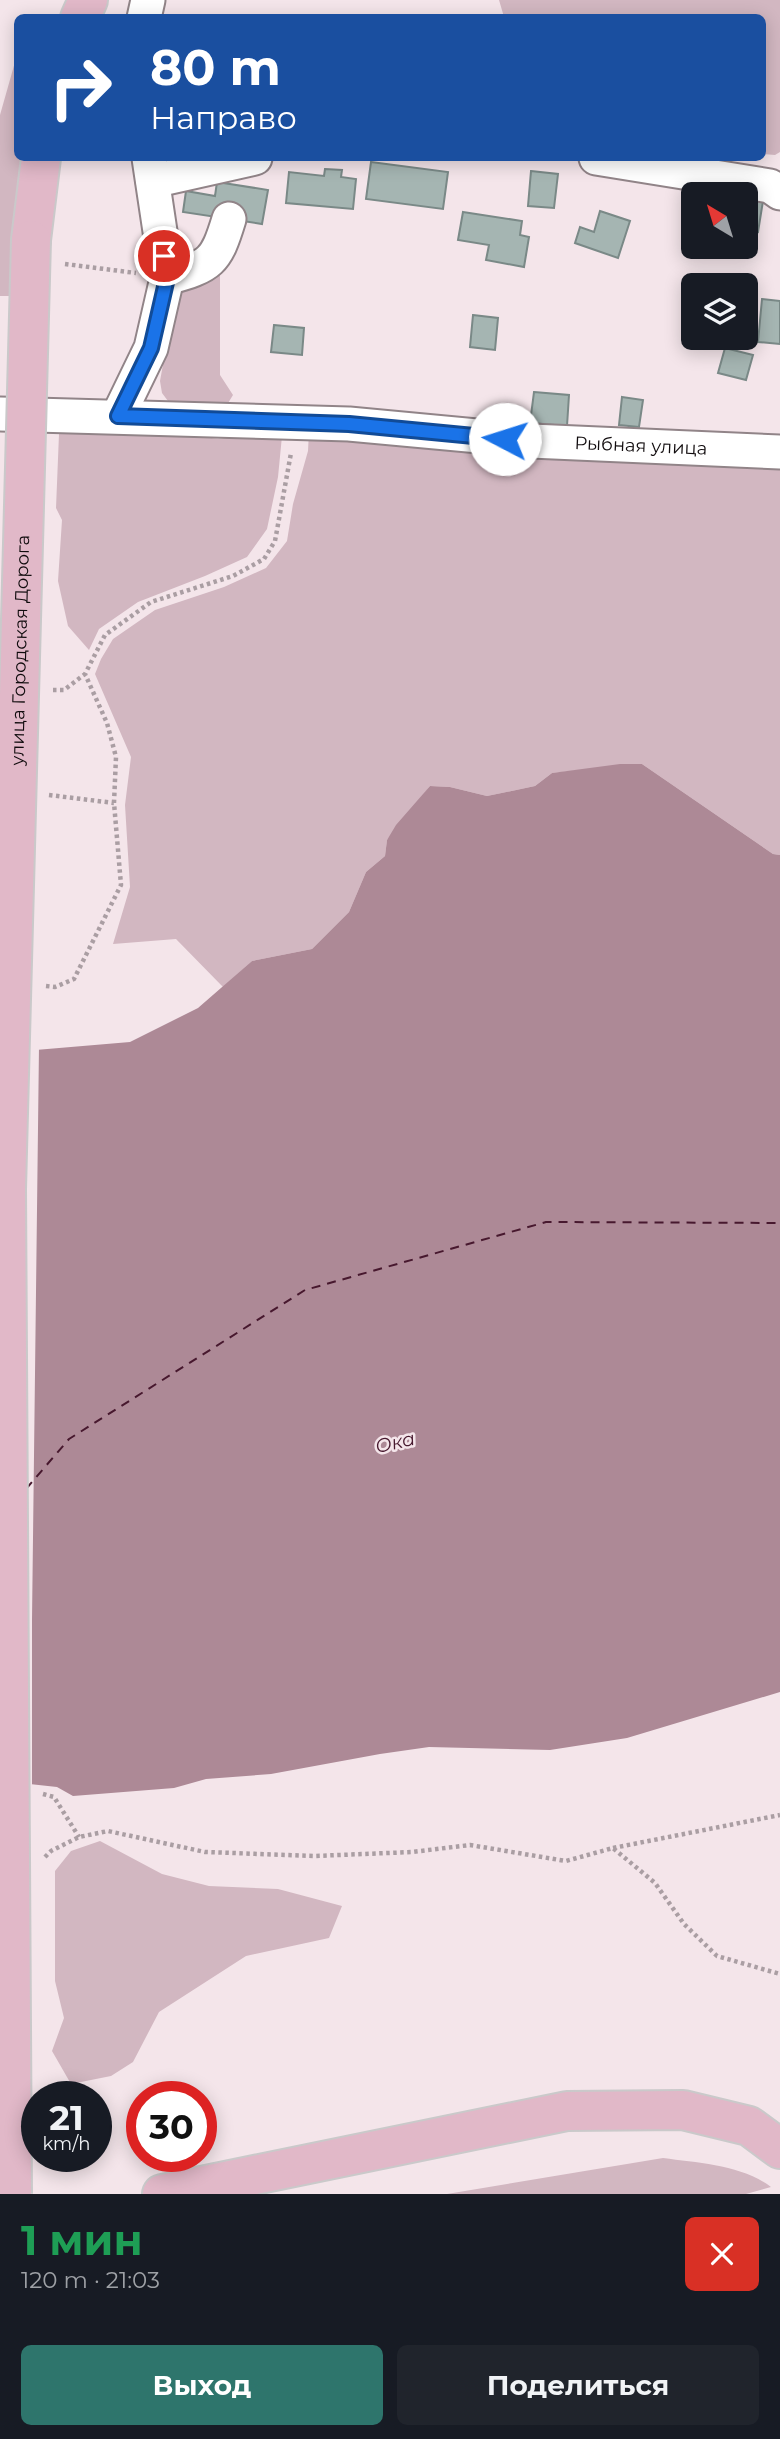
<!DOCTYPE html>
<html lang="ru">
<head>
<meta charset="utf-8">
<style>
	:root { --surface:#171b24; --page:#20242c; --text:#f1f3f6; --muted:#9ea1a6; --accent:#2e756c }
	body { margin:0; font-family:Montserrat,sans-serif; background:var(--page); color:var(--text); height:100vh; display:flex; flex-direction:column; font-size:26px; white-space:nowrap }
	* { box-sizing:border-box; margin:0 }
	p { font-size:23px; color:var(--muted) }
	.icon { flex:none; width:38px; height:38px; fill:none; stroke:currentColor; stroke-width:2; stroke-linecap:round; stroke-linejoin:round }
	.map { position:relative; height:2194px; overflow:hidden }
	.sheet { display:flex; flex-direction:column; background:var(--surface); flex:1 }
	.sheet>* { flex:none }
	.banner { position:absolute; left:14px; top:14px; width:752px; height:147px; border-radius:10px; box-shadow:0 4px 18px #0003; background:#1a4fa0; color:#fff; overflow:hidden }
	.needle { width:46px; rotate:322deg }
	.tools { position:absolute; left:681px; top:182px; display:grid; gap:14px }
	.tools a { display:grid; place-items:center; width:77px; height:77px; border-radius:10px; background:var(--surface); box-shadow:0 4px 18px #0003; font-size:35px }
	.speed { position:absolute; left:21px; top:2081px; display:flex; gap:14px; font-size:35px; font-weight:700; text-align:center }
	.speed>* { display:grid; place-content:center; width:91px; height:91px; border-radius:50%; background:var(--surface); box-shadow:0 4px 18px #0003; line-height:1 }
	.speed small { font-size:18px; font-weight:400 }
	.speed .limit { border:10px solid #d22; background:#fff; color:#111 }
	.pin { position:absolute; display:grid; place-items:center; width:60px; height:60px; color:#fff; margin:-30px; border:4px solid #fff; border-radius:50%; box-shadow:0 2px 7px #0007 }
	.me { position:absolute; width:77px; margin:-38px; rotate:275deg; stroke-linejoin:round; filter:drop-shadow(0 0 5px #0008) }
	.turn { display:flex; align-items:center; gap:24px; height:147px; padding:0 21px; font-size:32px }
	.turn .icon { width:91px; height:91px; stroke-width:2.5 }
	.turn b { display:block; font-size:49px; line-height:60px }
	.round { display:grid; place-items:center; flex:none; width:74px; height:74px; border-radius:10px; background:var(--page) }
	.overview { display:flex; align-items:center; justify-content:space-between; height:119px; padding:0 21px }
	h1 { font-size:42px; font-weight:700; line-height:52px; color:#1e9e55 }
	.action { display:flex; gap:14px; margin-top:auto; padding:14px 21px }
	.action a { flex:1; height:80px; border-radius:10px; background:var(--accent); color:#fff; font-size:28px; font-weight:700; line-height:80px; text-align:center }
	.action a+a { background:var(--page); color:var(--text) }
	.map>svg:first-child { display:block }
	.green { fill:#d2b7c1 }
	.water { fill:#ad8996 }
	.pier { fill:#f4e5ea }
	.lines { fill:none; stroke-linecap:round; stroke-linejoin:round }
	.ferry { stroke:#47182e; stroke-width:2; stroke-dasharray:9 7; stroke-linecap:butt }
	.building { fill:#a5b5b2; stroke:#7a8987; stroke-width:2 }
	.minor-casing { stroke:#918488; stroke-width:37 }
	.major-casing { stroke:#cac9ca; stroke-width:42 }
	.path { stroke:#aa9ea3; stroke-width:4.5; stroke-dasharray:3.5 3.5; stroke-linecap:butt }
	.minor { stroke:#fff; stroke-width:33 }
	.major { stroke:#e1b8c8; stroke-width:38 }
	.major-bridge-casing { stroke:#cac9ca; stroke-width:42; stroke-linecap:butt }
	.major-bridge { stroke:#e1b8c8; stroke-width:38 }
	.route-casing { stroke:#114b97; stroke-width:18 }
	.route { stroke:#1a73e8; stroke-width:12 }
	.labels { text-anchor:middle; stroke-width:5; stroke-linejoin:round; paint-order:stroke }
	.street-label { font-size:18px; fill:#100b0d; stroke:#f4e5ea }
	.water-label { font-size:19px; font-style:italic; fill:#47182e; stroke:#f4e5ea }
</style>
</head>
<body>
<div class="map">
<svg width="780" height="2194" viewBox="0 0 780 2194">
	<rect width="100%" height="100%" fill="#f4e5ea"/>
	<!-- green -->
	<path class="green" d="M 499,0 L 780,0 L 780,152 L 775,155 L 763,154 L 763,18 L 504,17 Z
		M 17,55 L 18,158 L 25,158 L 12,296 L 0,296 L 0,115 Z
		M 220,274 L 220,375 L 233,395 L 222,413 L 171,405 L 162,393 L 160,381 L 178,282 Z
		M 310,412 L 532,434 L 780,442 L 780,855 L 773,854 L 642,764 L 552,773 L 535,786 L 487,796 L 450,787 L 430,786 L 387,840 L 385,856 L 366,872 L 349,912 L 312,949 L 252,961 L 223,987 L 176,939 L 113,944 L 130,887 L 125,805 L 131,757 L 95,674 L 101,659 L 113,639 L 155,610 L 224,587 L 266,568 L 287,541 L 293,504 L 308,451 Z
		M 147,428 L 218,439 L 262,434 L 282,436 L 278,477 L 267,529 L 247,557 L 205,576 L 138,602 L 99,629 L 89,650 L 68,626 L 58,581 L 62,520 L 56,508 L 59,434 L 81,429 Z
		M 100,1841 L 162,1874 L 209,1886 L 278,1889 L 342,1906 L 329,1938 L 246,1956 L 159,2012 L 133,2062 L 111,2076 L 71,2084 L 52,2051 L 64,2018 L 55,1981 L 55,1871 L 71,1851 Z
		M 663,2158 C 699,2163 742,2165 771,2187 L 746,2194 L 447,2194 Z"/>
	<!-- water -->
	<path class="water" d="M 620,764 L 642,764 L 773,854 L 780,855 L 780,1692 L 627,1738 L 550,1750 L 429,1747 L 380,1754 L 271,1774 L 206,1779 L 174,1788 L 73,1796 L 57,1787 L 2,1781 L 0,1053 L 130,1042 L 198,1008 L 252,961 L 312,949 L 349,912 L 366,872 L 385,856 L 387,840 L 396,825 L 430,786 L 450,787 L 487,796 L 535,786 L 552,773 Z"/>
	<!-- pier -->
	<path class="pier" d="M 39,1046 L 32,1620 L 32,1788 L 3,1784 L 0,1049 Z"/>
	<g class="lines">
		<!-- ferry -->
		<path class="ferry" d="M 26,1489 L 69,1439 L 305,1290 L 546,1222 L 780,1223"/>
	</g>
	<!-- building -->
	<path class="building" d="M 371,162 L 448,172 L 443,209 L 366,199 Z
		M 325,169 L 342,170 L 341,177 L 356,179 L 353,209 L 286,203 L 289,172 L 324,176 Z
		M 531,171 L 558,174 L 554,208 L 528,206 Z
		M 217,182 L 268,190 L 262,224 L 183,212 L 186,191 L 215,196 Z
		M 693,189 L 724,194 L 693,194 L 693,222 L 688,221 Z
		M 746,198 L 763,201 L 758,232 L 746,230 Z
		M 600,211 L 630,221 L 618,258 L 575,243 L 580,227 L 594,232 Z
		M 463,212 L 522,221 L 520,235 L 529,237 L 524,267 L 486,260 L 489,245 L 458,240 Z
		M 762,299 L 780,301 L 780,344 L 758,342 Z
		M 473,315 L 498,318 L 495,350 L 470,347 Z
		M 274,325 L 304,328 L 302,355 L 271,352 Z
		M 725,348 L 753,355 L 746,380 L 718,373 Z
		M 534,392 L 569,395 L 567,426 L 530,423 Z
		M 622,397 L 643,400 L 639,427 L 619,425 Z"/>
	<g class="lines">
		<!-- minor casing -->
		<g class="minor-casing">
			<g id="minor">
				<path d="M 144,18 L 148,0"/>
				<path d="M 596,158 L 770,186 L 780,193"/>
				<path d="M 153,181 L 255,158"/>
				<path d="M 167,278 C 211,266 216,262 229,219"/>
				<path id="s1" d="M 0,414 L 349,424 L 531,441 L 780,452"/>
				<path d="M 118,416 L 151,348 L 167,278 L 149,158"/>
			</g>
		</g>
		<!-- major casing -->
		<g class="major-casing">
			<path id="major" d="M 80,18 L 88,0
				M 31,240 L 41,158
				M 162,2194 L 567,2111 L 683,2110 L 749,2126 L 780,2149"/>
		</g>
		<!-- path -->
		<path class="path" d="M 65,264 L 136,273
			M 53,690 L 64,690 L 85,674
			M 49,795 L 114,803
			M 46,986 L 55,987 L 74,979 L 121,885 L 114,803 L 116,757 L 107,723 L 85,674 L 105,635 L 151,602 L 233,576 L 264,559 L 275,541 L 291,453
			M 43,1794 L 54,1797 L 79,1837
			M 613,1848 L 780,1815
			M 45,1857 L 51,1851 L 79,1837 L 108,1831 L 205,1852 L 315,1856 L 412,1852 L 470,1845 L 566,1861 L 613,1848 L 655,1883 L 684,1924 L 717,1956 L 780,1974"/>
		<!-- minor -->
		<use href="#minor" class="minor"/>
		<!-- major -->
		<use href="#major" class="major"/>
		<!-- major-bridge casing -->
		<g class="major-bridge-casing">
			<g id="major-bridge">
				<path id="s2" d="M 12,2194 L 6,1189 L 31,240"/>
			</g>
		</g>
		<!-- major-bridge -->
		<use href="#major-bridge" class="major-bridge"/>
	</g>
	<g class="lines">
		<!-- route casing -->
		<g class="route-casing">
			<path id="route" d="M 164,256 L 167,278 L 151,348 L 118,416 L 349,424 L 505,439"/>
		</g>
		<!-- route -->
		<use href="#route" class="route"/>
	</g>
	<g class="labels">
		<!-- street labels -->
		<g class="street-label">
			<text dy="6" stroke="none"><textPath href="#s1" startOffset="642">Рыбная улица</textPath></text>
			<text dy="6" stroke="none"><textPath href="#s2" startOffset="1544">улица Городская Дорога</textPath></text>
		</g>
		<!-- water labels -->
		<g class="water-label">
			<text transform="translate(395 1442) rotate(-13)" y="7">Ока</text>
		</g>
	</g>
</svg>
<div class="tools">
<a><svg class="needle" viewBox="-14 -14 28 28"><path d="M0-13l5 13h-10z" fill="#e53935"/><path d="M0 13l5-13h-10z" fill="#9ea1a6"/></svg></a>
<a><svg class="icon" aria-label="layers" viewBox="0 0 24 24"><path d="M12 4l9 5-9 5-9-5zM3 14l9 5 9-5"/></svg></a>
</div>
<div class="speed"><div>21<small>km/h</small></div><div class="limit">30</div></div>
<div class="pin" style="left:164px;top:256px;background:#d93025"><svg class="icon" aria-label="arrive" viewBox="0 0 24 24"><path d="M6 21V4h12l-3 4 3 4H6"/></svg></div>
<svg class="me" style="left:505px;top:439px" viewBox="-20 -20 40 40"><circle r="19" fill="#fff"/><path d="M0-13L10 11 0 6-10 11z" fill="#1a73e8"/></svg>
<div class="banner">
<div class="turn"><svg class="icon" aria-label="right" viewBox="0 0 24 24"><path d="M7 20v-9h11M14 6l5 5-5 5"/></svg><div><b>80 m</b>Направо</div></div>
</div>
</div>
<section class="sheet">
<div class="overview"><div><h1>1 мин</h1><p>120 m · 21:03</p></div><a class="round" style="background:#d93025;color:#fff"><svg class="icon" aria-label="close" viewBox="0 0 24 24"><path d="M6 6l12 12M18 6L6 18"/></svg></a></div>
<div class="action"><a>Выход</a><a>Поделиться</a></div>
</section>
</body>
</html>
